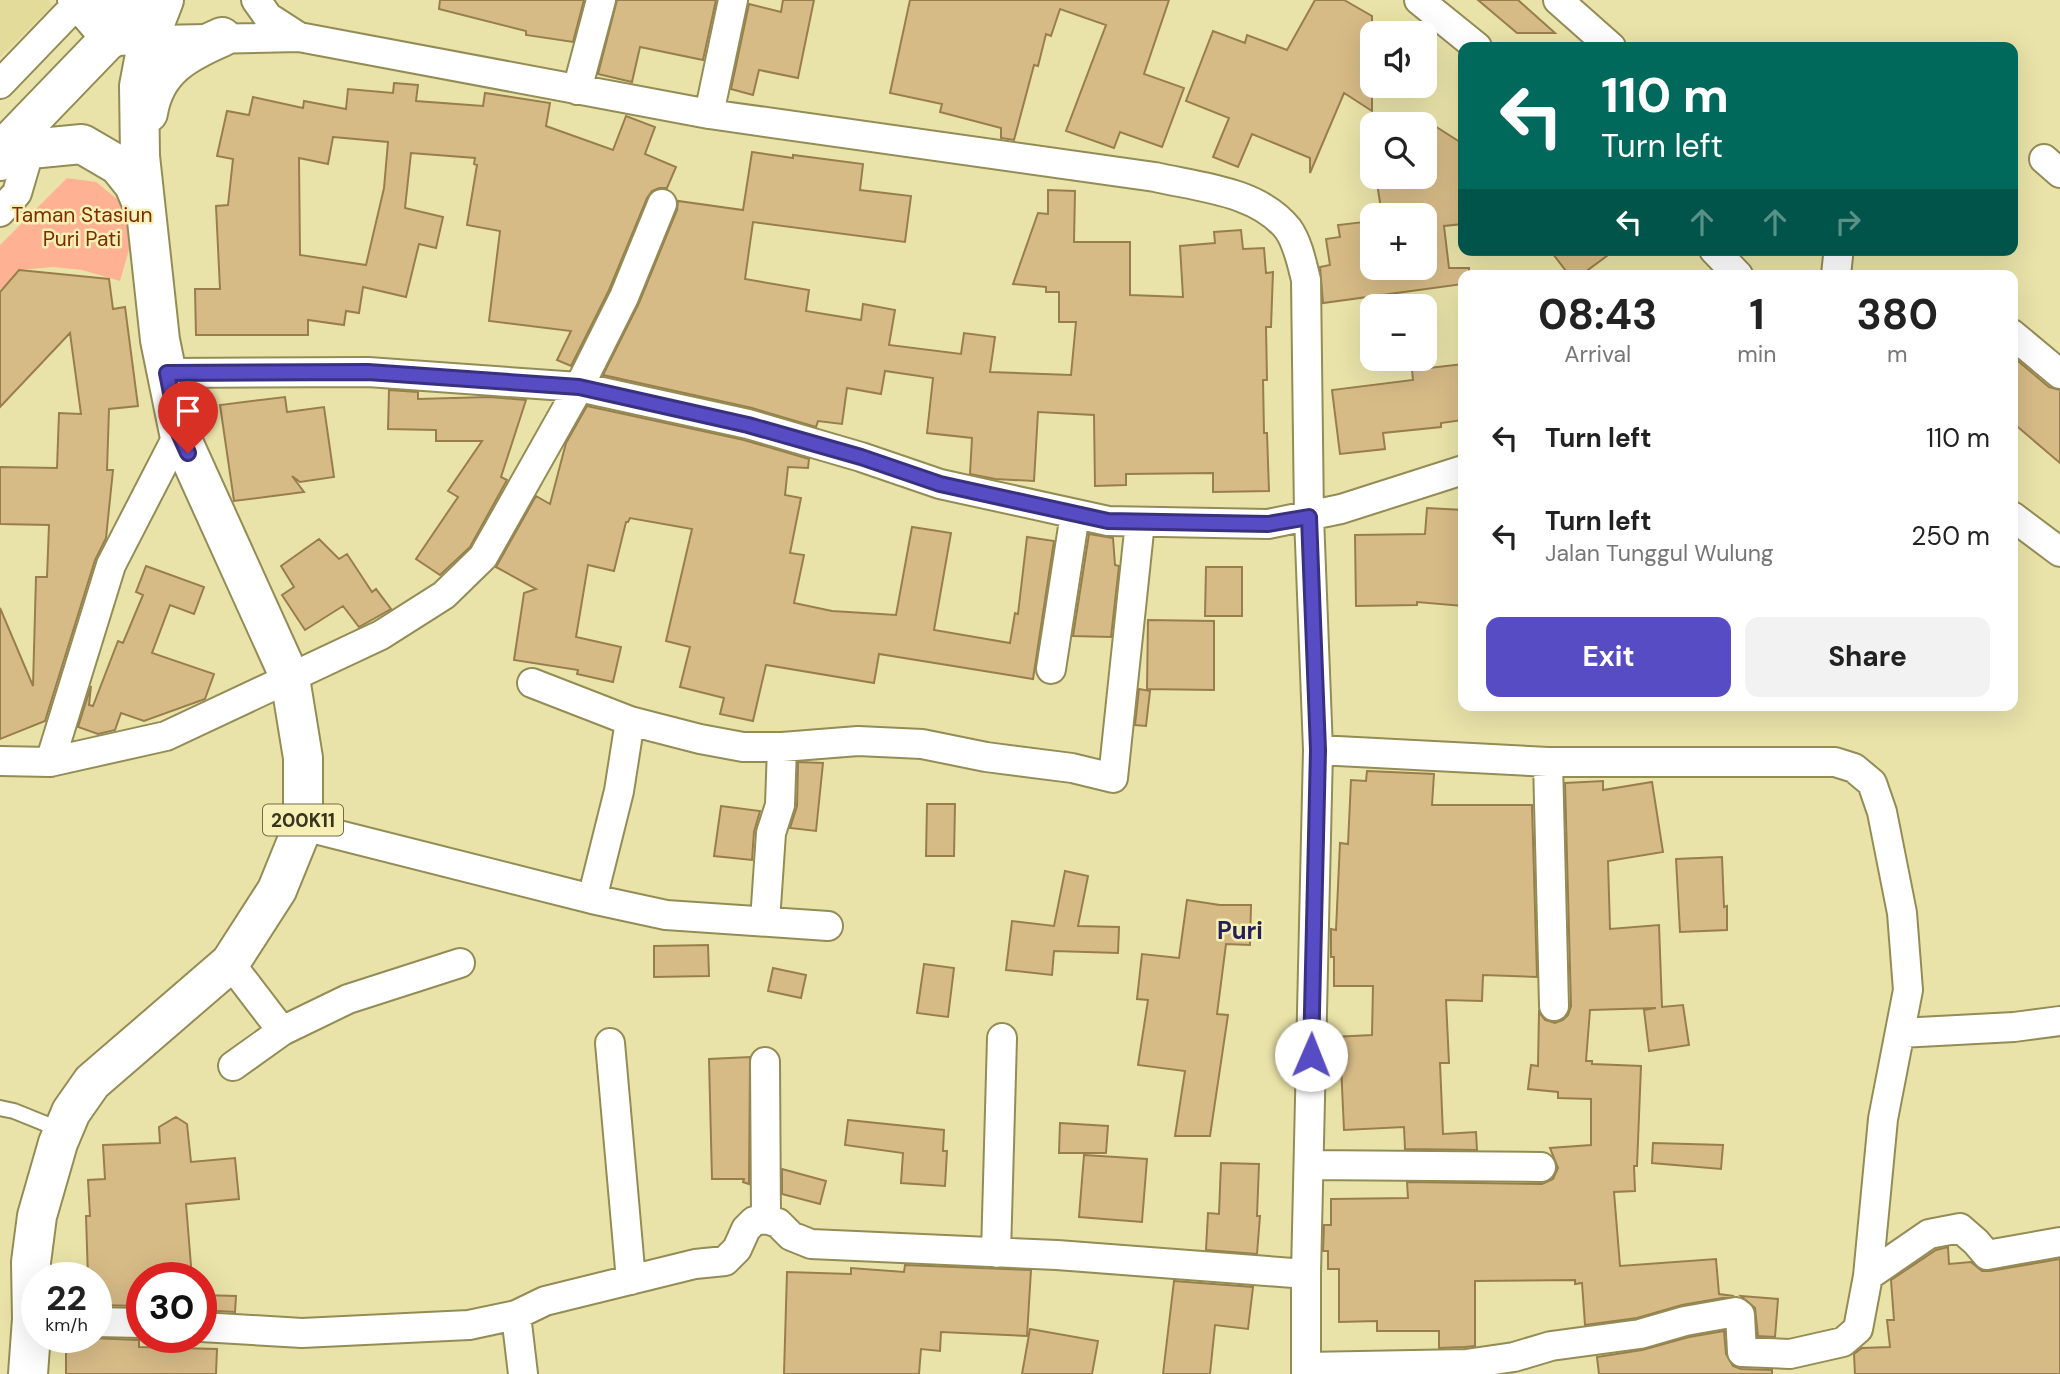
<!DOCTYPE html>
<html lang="en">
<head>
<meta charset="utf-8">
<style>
	:root { --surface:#fff; --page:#f2f2f2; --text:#222; --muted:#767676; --accent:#584cc4 }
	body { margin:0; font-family:"DM Sans",sans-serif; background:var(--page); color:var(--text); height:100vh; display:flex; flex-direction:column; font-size:26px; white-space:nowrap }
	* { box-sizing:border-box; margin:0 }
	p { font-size:23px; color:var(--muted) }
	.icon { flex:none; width:38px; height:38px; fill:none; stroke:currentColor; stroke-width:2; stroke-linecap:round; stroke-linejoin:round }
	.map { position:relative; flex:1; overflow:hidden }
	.panel { position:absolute; left:1458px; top:270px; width:560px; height:441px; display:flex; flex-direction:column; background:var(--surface); border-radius:14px; box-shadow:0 7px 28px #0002 }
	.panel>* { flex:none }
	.top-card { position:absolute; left:1458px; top:42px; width:560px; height:214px; border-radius:14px; box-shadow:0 7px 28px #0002; background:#00695c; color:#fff; overflow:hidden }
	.controls { position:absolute; left:1360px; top:21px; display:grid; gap:14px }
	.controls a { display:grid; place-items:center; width:77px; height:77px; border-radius:14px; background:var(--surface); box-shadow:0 7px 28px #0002; font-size:35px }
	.speed { position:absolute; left:21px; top:1262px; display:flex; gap:14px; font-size:35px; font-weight:700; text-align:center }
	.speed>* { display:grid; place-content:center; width:91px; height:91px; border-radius:50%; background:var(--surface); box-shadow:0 7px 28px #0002; line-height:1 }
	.speed small { font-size:18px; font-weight:400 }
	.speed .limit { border:10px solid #d22; background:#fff; color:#111 }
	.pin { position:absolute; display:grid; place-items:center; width:60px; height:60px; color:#fff; margin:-72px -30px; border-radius:50% 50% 50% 0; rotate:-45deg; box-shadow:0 0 7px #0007 }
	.pin .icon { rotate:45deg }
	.me { position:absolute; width:77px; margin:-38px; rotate:1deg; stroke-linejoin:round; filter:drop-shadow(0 0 5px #0008) }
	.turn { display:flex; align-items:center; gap:24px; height:147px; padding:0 28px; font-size:32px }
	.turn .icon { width:91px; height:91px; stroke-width:2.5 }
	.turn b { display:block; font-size:49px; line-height:60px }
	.lanes { display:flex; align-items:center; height:66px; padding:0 28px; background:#0003; justify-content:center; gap:35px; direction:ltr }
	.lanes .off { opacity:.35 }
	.eta { display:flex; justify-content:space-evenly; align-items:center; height:119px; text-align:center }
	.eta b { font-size:42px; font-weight:700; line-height:49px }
	.cta { display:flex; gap:14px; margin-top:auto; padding:14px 28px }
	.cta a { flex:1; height:80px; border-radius:14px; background:var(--accent); color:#fff; font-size:28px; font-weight:700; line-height:80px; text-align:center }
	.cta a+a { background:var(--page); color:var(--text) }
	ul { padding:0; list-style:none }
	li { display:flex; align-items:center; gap:21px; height:98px; padding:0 28px }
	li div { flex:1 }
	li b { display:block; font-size:26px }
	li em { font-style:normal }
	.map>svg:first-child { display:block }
	.built { fill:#e3db99 }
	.green { fill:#feb193 }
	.building { fill:#d7bb87; stroke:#997e4d; stroke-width:2; fill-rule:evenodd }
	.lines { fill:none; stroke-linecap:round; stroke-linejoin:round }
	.service-casing { stroke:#938c55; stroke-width:18 }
	.minor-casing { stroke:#938c55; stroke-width:32 }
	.primary-casing { stroke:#938c55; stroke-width:42 }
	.service { stroke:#fff; stroke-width:14 }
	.minor { stroke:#fff; stroke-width:28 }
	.primary { stroke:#fff; stroke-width:38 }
	.route-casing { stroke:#39317f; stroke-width:18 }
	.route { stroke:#584cc4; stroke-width:12 }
	.labels { text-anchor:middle; stroke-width:5; stroke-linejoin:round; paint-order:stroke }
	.shield { fill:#f7f0b6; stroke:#716d4c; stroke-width:2 }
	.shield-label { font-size:19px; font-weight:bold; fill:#38351e }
	.park-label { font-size:21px; fill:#7f2c00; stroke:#f7f0b6 }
	.quarter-label { font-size:24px; font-weight:bold; fill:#241f58; stroke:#f7f0b6 }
</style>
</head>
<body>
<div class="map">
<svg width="2060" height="1374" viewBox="0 0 2060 1374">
	<rect width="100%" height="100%" fill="#e9e3a9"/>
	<!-- built -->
	<path class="built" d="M 0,0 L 49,0 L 52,6 L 0,57 Z"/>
	<!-- green -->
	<path class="green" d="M 67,178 L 96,182 L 117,199 L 125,213 L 130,246 L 120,281 L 82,270 L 53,267 L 19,270 L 0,290 L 0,245 Z"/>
	<!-- building -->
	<path class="building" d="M 440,0 L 584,0 L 573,42 L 526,35 L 526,31 L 439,9 Z
		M 617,0 L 716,0 L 703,60 L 640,47 L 632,82 L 598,74 Z
		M 783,0 L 814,0 L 798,78 L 759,70 L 753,95 L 731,89 L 749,4 L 781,12 Z
		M 910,0 L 1169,0 L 1144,74 L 1184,88 L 1162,147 L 1120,132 L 1114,148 L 1066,131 L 1106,25 L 1060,9 L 1051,36 L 1046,34 L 1038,66 L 1034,65 L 1014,140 L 1001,138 L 1001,128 L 940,112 L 942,104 L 890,93 Z
		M 1315,0 L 1344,0 L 1372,16 L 1372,111 L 1344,93 L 1310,173 L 1310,158 L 1252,134 L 1238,167 L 1213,157 L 1229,118 L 1186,101 L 1213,31 L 1245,43 L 1247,35 L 1287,50 Z
		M 1478,0 L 1518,0 L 1555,33 L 1517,33 Z
		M 394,83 L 418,85 L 416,101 L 483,106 L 485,93 L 550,103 L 546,126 L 613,150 L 626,116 L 655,127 L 645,154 L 676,167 L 667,188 L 659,188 L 652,191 L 647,198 L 609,290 L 571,366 L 557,360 L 571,331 L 489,321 L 500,231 L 467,225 L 477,165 L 474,164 L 475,158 L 411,153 L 405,208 L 443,217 L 436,248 L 419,244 L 406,297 L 363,287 L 359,313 L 346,311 L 344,325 L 308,320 L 308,335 L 196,335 L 195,289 L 220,289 L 216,206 L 228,205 L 233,159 L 217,156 L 227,111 L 249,115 L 253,97 L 303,108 L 304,101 L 346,109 L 348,89 L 393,93 ZM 333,137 L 388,142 L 384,188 L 366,265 L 300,255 L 299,158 L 328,164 Z
		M 1424,119 L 1463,144 L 1463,224 L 1444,226 L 1449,268 L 1469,268 L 1469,275 L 1463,275 L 1463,284 L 1323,303 L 1320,267 L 1330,265 L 1326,239 L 1340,237 L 1338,225 L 1372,221 L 1372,268 L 1424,268 L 1424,215 L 1382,215 L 1376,177 L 1424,177 Z
		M 752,152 L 793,158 L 793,155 L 863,164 L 860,190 L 911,196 L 905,242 L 753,222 L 745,279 L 809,290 L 806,311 L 861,320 L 863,304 L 895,310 L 889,345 L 961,354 L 964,333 L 995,337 L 990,372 L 1071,375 L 1076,322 L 1059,322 L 1059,292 L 1046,292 L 1046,287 L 1013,284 L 1038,213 L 1048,214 L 1048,190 L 1075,191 L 1074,242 L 1130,242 L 1130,295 L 1183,297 L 1180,246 L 1215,243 L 1214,232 L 1241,230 L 1243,249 L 1264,248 L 1266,273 L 1273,272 L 1271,327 L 1266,327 L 1267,380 L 1263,380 L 1264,433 L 1267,433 L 1269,491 L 1213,492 L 1213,473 L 1126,474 L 1126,485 L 1095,486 L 1094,415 L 1038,412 L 1034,481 L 995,479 L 970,474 L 972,438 L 927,433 L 933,378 L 885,371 L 881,394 L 847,388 L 842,424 L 818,421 L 816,427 L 752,408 L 603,375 L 639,303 L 677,210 L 678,201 L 743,210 Z
		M 1550,250 L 1615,250 L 1581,275 L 1569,275 Z
		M 19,270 L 109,279 L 113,309 L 125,307 L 138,406 L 109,409 L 107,470 L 113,470 L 106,538 L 95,560 L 45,721 L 0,739 L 0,608 L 33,686 L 36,577 L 47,577 L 49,525 L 0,524 L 0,467 L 57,468 L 59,413 L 81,414 L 70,333 L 0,407 L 0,292 Z
		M 2012,356 L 2049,387 L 2060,390 L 2060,463 L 2012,422 Z
		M 1463,364 L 1463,420 L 1441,423 L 1441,427 L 1383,433 L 1385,449 L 1340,454 L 1332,390 L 1413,380 L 1412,370 Z
		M 389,390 L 418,392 L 418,399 L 489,397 L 526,400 L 501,477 L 507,480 L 470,547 L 440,575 L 416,559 L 458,497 L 448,491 L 482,441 L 436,441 L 436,430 L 388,429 Z
		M 285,397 L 287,412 L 324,407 L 334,477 L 300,482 L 292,476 L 304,492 L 234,501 L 220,405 Z
		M 587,406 L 744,440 L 809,459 L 808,468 L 788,467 L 785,495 L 801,498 L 790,553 L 804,555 L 794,603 L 832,611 L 896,615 L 912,527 L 951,533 L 934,630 L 1010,643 L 1015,613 L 1018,614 L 1027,537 L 1054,541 L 1033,679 L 879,654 L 874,683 L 766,665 L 753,721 L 720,714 L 724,698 L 680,687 L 690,647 L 666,641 L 692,529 L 630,518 L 628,522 L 626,522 L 614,571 L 588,565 L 576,637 L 621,647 L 613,682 L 577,674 L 578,670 L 514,660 L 524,593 L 536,589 L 496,567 L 536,496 L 550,504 L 566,443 Z
		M 1427,508 L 1463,510 L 1463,606 L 1417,602 L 1417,605 L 1356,606 L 1355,535 L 1425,534 Z
		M 1089,534 L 1113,538 L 1115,565 L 1119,566 L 1111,637 L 1073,636 Z
		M 319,539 L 339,559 L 347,554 L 372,592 L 376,589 L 391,609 L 359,627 L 343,606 L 305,630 L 282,595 L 294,587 L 281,566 Z
		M 146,566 L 204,587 L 194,614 L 170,605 L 152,653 L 214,674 L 205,699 L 144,721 L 121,713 L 115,730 L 98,734 L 78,727 L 91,686 L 89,705 L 93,706 L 118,641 L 123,643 L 143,595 L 136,592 Z
		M 1206,567 L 1242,567 L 1242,616 L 1205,616 Z
		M 1148,620 L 1214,621 L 1214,690 L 1147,689 Z
		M 1139,689 L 1150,691 L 1146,726 L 1135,725 Z
		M 798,762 L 823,763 L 816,831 L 790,828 L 797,806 Z
		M 1367,771 L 1434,774 L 1432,805 L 1532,805 L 1537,977 L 1483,975 L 1482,1001 L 1446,1000 L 1449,1063 L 1440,1063 L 1443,1134 L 1476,1132 L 1477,1150 L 1405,1149 L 1404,1127 L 1344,1130 L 1341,1065 L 1335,1066 L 1333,1037 L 1372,1035 L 1373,986 L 1334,986 L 1334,957 L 1331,957 L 1331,929 L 1336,930 L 1340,843 L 1348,844 L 1351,780 L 1366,781 Z
		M 1603,781 L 1603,790 L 1652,782 L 1663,852 L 1608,861 L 1610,929 L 1659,925 L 1662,1007 L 1683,1005 L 1689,1045 L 1649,1051 L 1644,1010 L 1656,1008 L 1590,1010 L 1586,1061 L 1592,1061 L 1592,1064 L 1641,1066 L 1637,1166 L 1634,1166 L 1635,1191 L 1614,1192 L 1620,1266 L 1716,1259 L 1719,1294 L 1734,1296 L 1682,1305 L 1637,1318 L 1585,1325 L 1582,1283 L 1575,1284 L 1575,1280 L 1475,1281 L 1475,1346 L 1465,1347 L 1439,1348 L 1439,1331 L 1377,1331 L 1377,1321 L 1339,1322 L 1339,1269 L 1328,1269 L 1328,1251 L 1323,1251 L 1324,1225 L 1331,1225 L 1331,1199 L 1408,1198 L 1407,1182 L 1542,1184 L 1553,1179 L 1558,1168 L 1550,1148 L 1591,1145 L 1591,1099 L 1558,1098 L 1558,1092 L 1528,1089 L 1531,1065 L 1538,1066 L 1539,1012 L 1545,1020 L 1555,1023 L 1563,1020 L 1568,1015 L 1571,1006 L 1565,783 Z
		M 927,804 L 955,804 L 954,856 L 926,856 Z
		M 721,806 L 760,811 L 754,832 L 752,860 L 714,856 Z
		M 1722,857 L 1724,907 L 1727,906 L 1727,930 L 1680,932 L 1676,859 Z
		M 1065,871 L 1088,876 L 1078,926 L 1119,927 L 1118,953 L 1054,951 L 1052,975 L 1006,970 L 1012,921 L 1054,926 Z
		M 1187,900 L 1220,905 L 1251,905 L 1250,945 L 1226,944 L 1217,1014 L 1228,1015 L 1210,1136 L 1175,1136 L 1185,1071 L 1138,1065 L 1148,1000 L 1137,999 L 1142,954 L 1179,958 Z
		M 708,945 L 709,976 L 654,977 L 654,946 Z
		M 924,964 L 954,968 L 948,1017 L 917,1013 Z
		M 773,968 L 806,975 L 801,998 L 768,991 Z
		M 750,1057 L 749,1184 L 743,1182 L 744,1179 L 712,1179 L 709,1059 Z
		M 176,1117 L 187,1124 L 191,1162 L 235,1158 L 239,1199 L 186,1204 L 192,1278 L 142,1278 L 140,1306 L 96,1305 L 96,1278 L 88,1278 L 86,1216 L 90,1216 L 88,1180 L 105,1179 L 103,1145 L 160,1143 L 159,1127 Z
		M 848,1120 L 944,1130 L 943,1151 L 947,1151 L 945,1186 L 901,1183 L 903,1153 L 845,1145 Z
		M 1060,1123 L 1108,1126 L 1106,1153 L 1059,1153 Z
		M 1653,1143 L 1723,1145 L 1721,1169 L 1652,1163 Z
		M 1084,1155 L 1147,1159 L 1142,1222 L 1079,1217 Z
		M 1221,1163 L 1259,1164 L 1257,1216 L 1260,1216 L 1257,1254 L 1206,1250 L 1208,1213 L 1219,1214 Z
		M 782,1169 L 826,1181 L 820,1204 L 782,1194 Z
		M 1948,1247 L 1949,1264 L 1971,1262 L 1982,1271 L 1990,1271 L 2060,1259 L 2060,1374 L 1855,1374 L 1854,1354 L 1862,1348 L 1890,1347 L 1887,1320 L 1894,1320 L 1891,1280 L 1936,1250 Z
		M 905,1265 L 1031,1270 L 1027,1336 L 941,1332 L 940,1351 L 921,1349 L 919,1374 L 784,1374 L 787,1272 L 851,1274 L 851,1268 L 904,1272 Z
		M 1174,1281 L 1253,1287 L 1248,1329 L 1215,1325 L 1210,1374 L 1163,1374 Z
		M 201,1295 L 236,1296 L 235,1312 L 201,1310 Z
		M 1741,1296 L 1778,1299 L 1775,1337 L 1758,1336 L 1755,1308 Z
		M 1030,1329 L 1098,1341 L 1092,1374 L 1022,1374 Z
		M 1724,1331 L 1726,1354 L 1733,1366 L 1741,1369 L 1772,1370 L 1772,1374 L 1599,1374 L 1597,1357 L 1642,1350 L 1689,1337 Z
		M 66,1337 L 139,1340 L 139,1347 L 217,1349 L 216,1374 L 66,1374 Z"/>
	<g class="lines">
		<!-- service casing -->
		<g class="service-casing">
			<path id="service" d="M 0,1108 L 14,1111 L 61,1130"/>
		</g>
		<!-- minor casing -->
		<g class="minor-casing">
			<path id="minor" d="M 72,0 L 107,41 L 299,37 L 709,114 L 1155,177 C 1199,187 1258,191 1288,229 C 1298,243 1302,264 1306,280 L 1309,517 L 1318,750 L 1306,1274 L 1306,1374
				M 256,0 L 268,17 L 299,37
				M 1419,0 L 1477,47
				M 1558,0 L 1611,47
				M 0,84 L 75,6 L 84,0
				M 577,90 L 601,0
				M 709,114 L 733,0
				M 2044,159 L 2060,173
				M 0,212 L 17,193 L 34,135
				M 1714,250 L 1738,275
				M 1836,275 L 1838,256 L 1837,250
				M 2012,334 L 2060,374
				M 167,373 L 368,372 L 579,387 L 748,424 L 861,457 L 940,484 L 1108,521 L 1268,524 L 1341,509 L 1463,470
				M 2012,516 L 2060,552
				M 1051,669 L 1075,514
				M 532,683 L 630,721 L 700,739 L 743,747 L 782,747 L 858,741 L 922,744 L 986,757 L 1072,768 L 1113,778 L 1140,522
				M 0,761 L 50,762 L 166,736 L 381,635 L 444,595 L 483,557 L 579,387 L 624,297 L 662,204
				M 50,762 L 111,565 L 179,433
				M 1548,762 L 1554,1006
				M 303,826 L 592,899 L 666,915 L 828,926
				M 592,899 L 619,791 L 630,721
				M 765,921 L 771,833 L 780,805 L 782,747
				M 230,963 L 282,1031 L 348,999 L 460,963
				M 1900,1033 L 2014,1027 L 2060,1021
				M 610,1043 L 631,1280
				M 765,1062 L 766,1219
				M 233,1066 L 282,1031
				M 1309,1165 L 1541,1167
				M 996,1253 L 1002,1038
				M 1868,1276 L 1929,1234 L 1960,1228 L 1976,1242 L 1987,1255 L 2060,1242
				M 516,1315 L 523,1374
				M 96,1322 L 142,1323
				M 201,1327 L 302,1333 L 469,1325 L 516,1315 L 545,1301 L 695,1264 L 725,1261 L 737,1249 L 746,1229 L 754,1221 L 766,1219 L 778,1223 L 791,1236 L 811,1244 L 1057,1255 L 1306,1274
				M 1306,1367 L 1466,1364 L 1514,1357 L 1551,1346 L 1640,1334 L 1685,1321 L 1736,1312 L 1740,1315 L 1742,1352 L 1790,1354 L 1843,1342 L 1858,1329 L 1868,1276 L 1883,1119 L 1908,990 L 1902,913 L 1882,812 L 1872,783 L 1854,768 L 1835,762 L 1548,762 L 1318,750"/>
		</g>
		<!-- primary casing -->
		<g class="primary-casing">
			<path id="primary" d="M 107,41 L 117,0
				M 148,113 C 155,69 185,53 222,37
				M 0,152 L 107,41 L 138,23 L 160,0
				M 0,161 L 30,149 L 82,144 L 118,165 L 134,185 L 142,204
				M 28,1374 L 32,1319 L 31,1262 L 37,1216 L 58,1143 L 71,1112 L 92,1082 L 230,963 L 277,890 L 303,826 L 303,758 L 290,678 L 179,433 L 160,340 L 140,156 L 139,86 L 147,44 L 164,0"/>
		</g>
		<!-- service -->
		<use href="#service" class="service"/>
		<!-- minor -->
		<use href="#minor" class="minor"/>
		<!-- primary -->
		<use href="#primary" class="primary"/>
	</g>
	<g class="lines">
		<!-- route casing -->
		<g class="route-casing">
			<path id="route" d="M 188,453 L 179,433 L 167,373 L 368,372 L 579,387 L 748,425 L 861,457 L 940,484 L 1108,521 L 1268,524 L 1309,517 L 1318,750 L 1311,1055"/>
		</g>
		<!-- route -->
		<use href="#route" class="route"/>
	</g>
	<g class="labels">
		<!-- shield labels -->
		<rect class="shield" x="263" y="804.5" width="80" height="31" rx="5"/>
		<g class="shield-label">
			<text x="303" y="827">200K11</text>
		</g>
		<!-- park labels -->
		<g class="park-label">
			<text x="82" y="222">Taman Stasiun<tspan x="82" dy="24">Puri Pati</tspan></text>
		</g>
		<!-- quarter labels -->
		<g class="quarter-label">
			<text x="1240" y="939">Puri</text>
		</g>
	</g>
</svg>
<div class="controls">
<a><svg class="icon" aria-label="sound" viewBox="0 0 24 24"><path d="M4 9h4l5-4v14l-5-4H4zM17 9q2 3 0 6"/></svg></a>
<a><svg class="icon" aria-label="search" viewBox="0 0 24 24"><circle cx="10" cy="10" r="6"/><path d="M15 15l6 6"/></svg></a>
<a>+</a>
<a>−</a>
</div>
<div class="speed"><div>22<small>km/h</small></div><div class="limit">30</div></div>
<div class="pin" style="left:188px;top:453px;background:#d93025"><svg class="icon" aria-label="arrive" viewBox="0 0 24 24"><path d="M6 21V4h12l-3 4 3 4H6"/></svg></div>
<svg class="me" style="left:1311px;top:1055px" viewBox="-20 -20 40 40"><circle r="19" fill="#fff"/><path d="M0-13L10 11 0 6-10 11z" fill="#584cc4"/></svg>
<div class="top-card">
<div class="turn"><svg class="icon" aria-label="left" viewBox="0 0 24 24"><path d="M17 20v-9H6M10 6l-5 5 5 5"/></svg><div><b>110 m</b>Turn left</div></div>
<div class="lanes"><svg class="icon" aria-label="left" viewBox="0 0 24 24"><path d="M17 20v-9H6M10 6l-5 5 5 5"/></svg><svg class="icon off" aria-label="ahead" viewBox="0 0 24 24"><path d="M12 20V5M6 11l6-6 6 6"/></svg><svg class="icon off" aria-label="ahead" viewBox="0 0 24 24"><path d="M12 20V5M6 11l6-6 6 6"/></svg><svg class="icon off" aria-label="right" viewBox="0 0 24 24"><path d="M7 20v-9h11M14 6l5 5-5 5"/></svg></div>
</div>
<section class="panel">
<div class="eta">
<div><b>08:43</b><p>Arrival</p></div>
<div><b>1</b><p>min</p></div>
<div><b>380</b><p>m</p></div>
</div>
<ul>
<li><svg class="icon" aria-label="left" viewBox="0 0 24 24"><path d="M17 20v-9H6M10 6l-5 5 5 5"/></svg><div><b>Turn left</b></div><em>110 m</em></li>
<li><svg class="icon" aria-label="left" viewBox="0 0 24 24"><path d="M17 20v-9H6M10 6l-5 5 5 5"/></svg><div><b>Turn left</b><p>Jalan Tunggul Wulung</p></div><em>250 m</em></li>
</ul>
<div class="cta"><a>Exit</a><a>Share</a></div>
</section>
</div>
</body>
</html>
